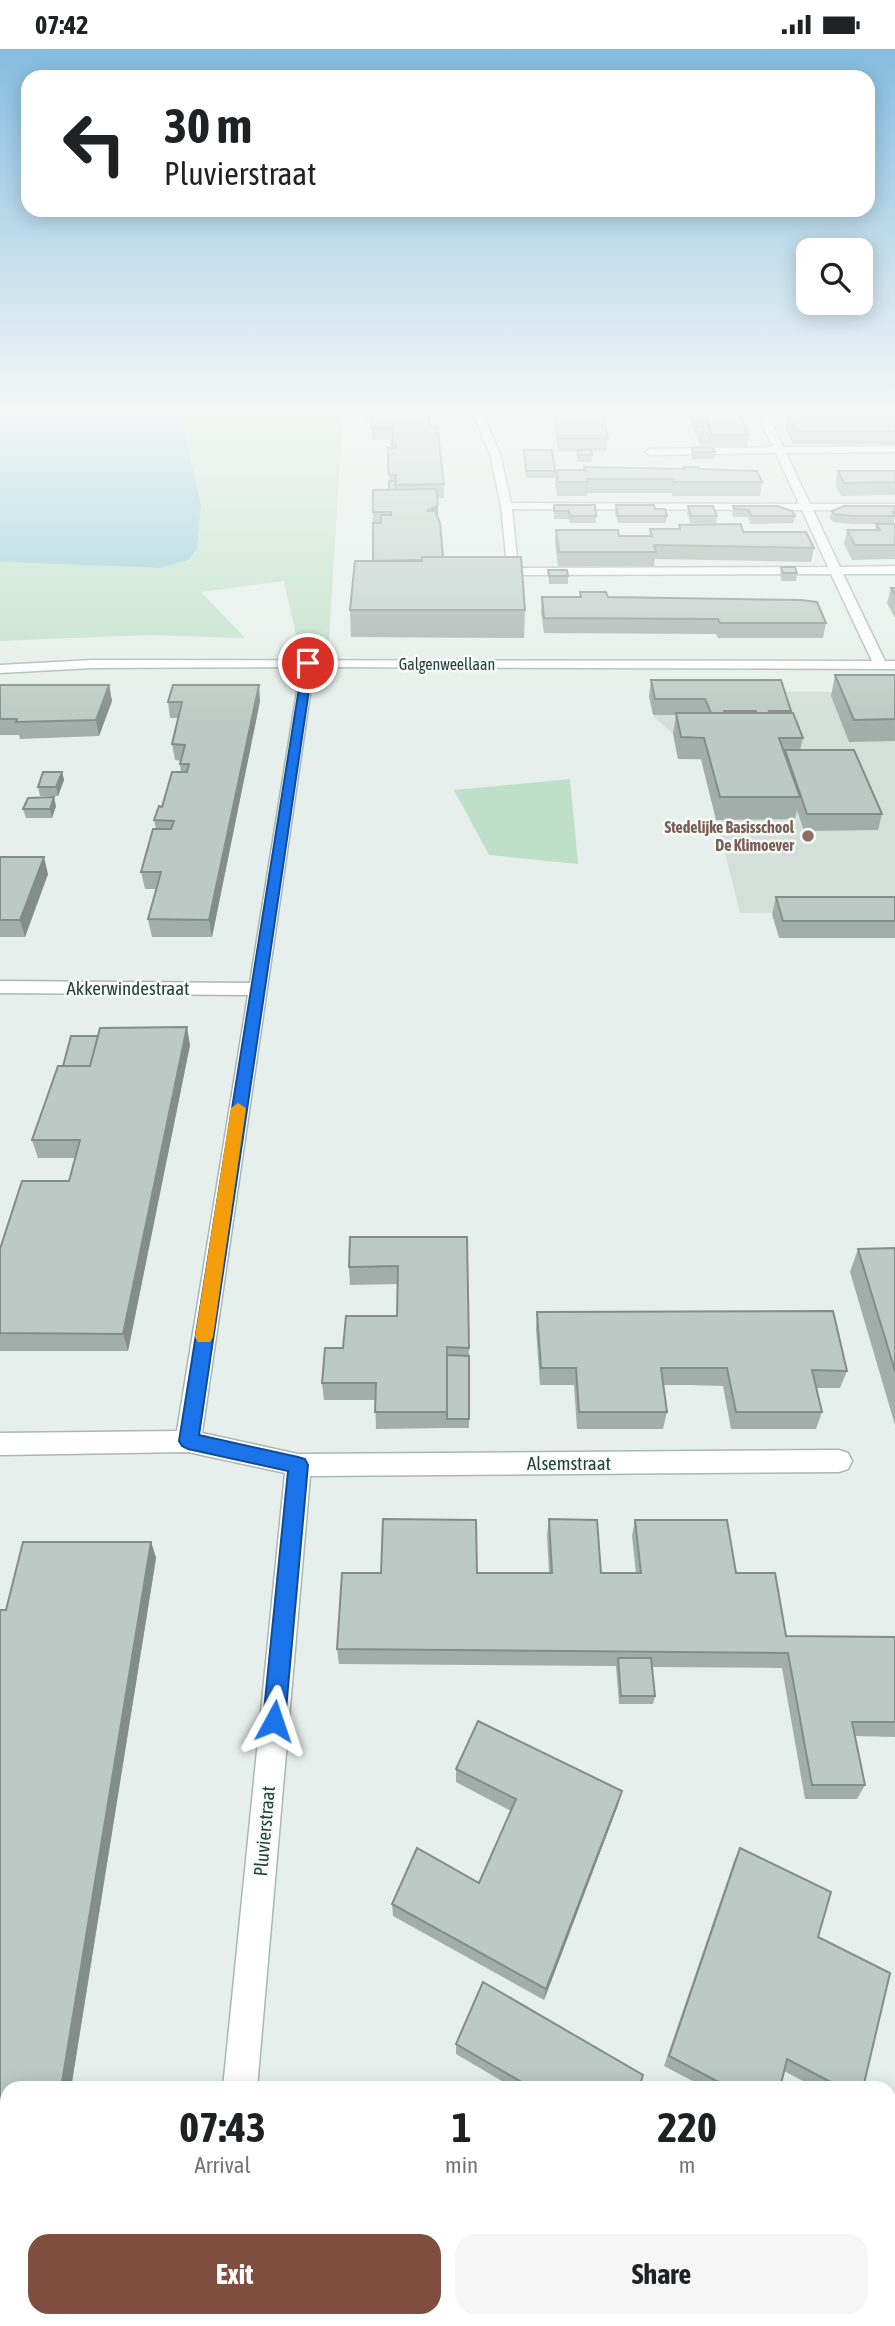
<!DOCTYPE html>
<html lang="en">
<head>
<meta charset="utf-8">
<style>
	:root { --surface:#fff; --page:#f6f6f6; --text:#202124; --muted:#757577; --accent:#7f4e3f }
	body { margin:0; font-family:"Asap Condensed",sans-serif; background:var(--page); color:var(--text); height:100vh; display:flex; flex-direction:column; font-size:26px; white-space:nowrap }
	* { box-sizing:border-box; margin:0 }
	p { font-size:23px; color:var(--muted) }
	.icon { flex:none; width:38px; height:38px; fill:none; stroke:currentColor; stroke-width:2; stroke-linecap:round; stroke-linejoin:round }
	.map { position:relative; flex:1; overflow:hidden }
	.details { position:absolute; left:0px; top:2032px; width:896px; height:247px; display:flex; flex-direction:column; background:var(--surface); border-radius:21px 21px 0 0; box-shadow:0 4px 18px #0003 }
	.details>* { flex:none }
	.guide { position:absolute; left:21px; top:21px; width:854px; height:147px; border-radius:21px; box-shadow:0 4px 18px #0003; background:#fff; color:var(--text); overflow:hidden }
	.fabs { position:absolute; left:796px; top:189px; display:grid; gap:14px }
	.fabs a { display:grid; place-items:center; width:77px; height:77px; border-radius:14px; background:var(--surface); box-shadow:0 4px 18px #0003; font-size:35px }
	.pin { position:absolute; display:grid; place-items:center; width:60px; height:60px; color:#fff; margin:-30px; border:4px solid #fff; border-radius:50%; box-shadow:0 2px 7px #0007 }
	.me { position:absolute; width:77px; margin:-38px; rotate:5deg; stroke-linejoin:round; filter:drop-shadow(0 0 5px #0008) }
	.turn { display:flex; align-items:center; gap:24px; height:147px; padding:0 28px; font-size:32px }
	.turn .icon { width:91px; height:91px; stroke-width:2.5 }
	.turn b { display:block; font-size:49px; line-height:60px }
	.eta { display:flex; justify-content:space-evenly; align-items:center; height:119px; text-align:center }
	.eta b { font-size:42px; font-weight:700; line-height:49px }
	.action { display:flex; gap:14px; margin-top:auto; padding:14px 28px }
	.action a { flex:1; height:80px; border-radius:21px; background:var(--accent); color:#fff; font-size:28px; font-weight:700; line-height:80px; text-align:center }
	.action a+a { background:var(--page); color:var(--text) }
	.status { display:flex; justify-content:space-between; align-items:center; height:49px; padding:0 35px; background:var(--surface); direction:ltr }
	.status svg { height:19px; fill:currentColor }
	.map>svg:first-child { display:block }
	.built { fill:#d4dfda }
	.green { fill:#bfe0c8 }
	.water { fill:#8ec9d4 }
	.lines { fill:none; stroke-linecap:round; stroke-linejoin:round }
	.minor-casing { stroke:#a8b8b2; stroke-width:3 }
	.minor { fill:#fff; fill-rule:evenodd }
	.wall { fill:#a1aea9 }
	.shaded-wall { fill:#838d89 }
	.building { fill:#bbcac4; stroke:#838d89; stroke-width:2 }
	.route { fill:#1a73e8; stroke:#114b97; stroke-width:2 }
	.slow { fill:#f59e0b }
	.education-dot { fill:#8d6e63; stroke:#f7fbf9; stroke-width:2.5 }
	.labels { text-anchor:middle; stroke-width:5; stroke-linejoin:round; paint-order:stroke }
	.far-street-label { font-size:16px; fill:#24423a; stroke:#f7fbf9 }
	.far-education-label { font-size:16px; font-weight:bold; fill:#785e54; stroke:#f7fbf9; text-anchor:end }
	.street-label { font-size:19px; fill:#24423a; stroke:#f7fbf9 }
</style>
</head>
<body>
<div class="status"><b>07:42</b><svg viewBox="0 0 49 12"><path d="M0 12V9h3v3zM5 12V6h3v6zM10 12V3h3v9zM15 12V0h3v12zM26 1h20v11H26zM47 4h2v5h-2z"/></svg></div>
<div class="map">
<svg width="895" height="2277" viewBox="0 0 895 2277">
	<rect width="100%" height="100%" fill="#e6efeb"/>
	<!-- built -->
	<path class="built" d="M 649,642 L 895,643 L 895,863 L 740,864 L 701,711 L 678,710 L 673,685 L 654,668 Z"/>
	<!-- green -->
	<path class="green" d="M 180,362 L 343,362 L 329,591 L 297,591 L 284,532 L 201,543 L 245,589 L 145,586 L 0,592 L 0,513 L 161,519 L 189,511 L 197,500 L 201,456 Z
		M 570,730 L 578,815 L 489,806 L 454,741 Z"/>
	<!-- water -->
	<path class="water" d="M 0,362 L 180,362 L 201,456 L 197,500 L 189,511 L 161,519 L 0,513 Z"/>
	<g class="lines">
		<!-- minor casing -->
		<g class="minor-casing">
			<path id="minor" d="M 472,362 L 482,362 L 500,405 L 511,454 L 799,455 L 776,404 L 650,406 L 645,403 L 650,400 L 773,398 L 756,362 L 766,362 L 783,398 L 895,397 L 895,403 L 786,404 L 810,455 L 895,455 L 895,461 L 813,461 L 840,518 L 895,517 L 895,525 L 843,525 L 885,612 L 895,612 L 895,620 L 314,618 L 202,1384 L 298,1405 L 839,1401 L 848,1404 L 852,1412 L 848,1420 L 839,1423 L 310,1427 L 257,2039 L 223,2039 L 285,1424 L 188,1403 L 0,1406 L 0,1384 L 177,1382 L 248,946 L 0,944 L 0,932 L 250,934 L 301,618 L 92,619 L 0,624 L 0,616 L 92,611 L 872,612 L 831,525 L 508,526 L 501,457 L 490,405 ZM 512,460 L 802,461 L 828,518 L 518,519 Z
				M 200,2272 L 238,2272 L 237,2277 L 199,2277 Z"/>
		</g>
		<!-- minor -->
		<use href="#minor" class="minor"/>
	</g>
	<!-- wall -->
	<path class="wall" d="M 366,362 L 428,362 L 430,378 L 444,435 L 444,449 L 437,449 L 438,468 L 443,508 L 525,561 L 524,589 L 351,588 L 350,561 L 373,512 L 373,441 L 389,441 L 388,399 L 392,399 L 392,391 L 372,391 L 371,374 L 367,374 Z
		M 552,362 L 602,362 L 608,389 L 607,402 L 591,402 L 592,413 L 577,413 L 577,402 L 558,402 Z
		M 687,362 L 738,362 L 749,386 L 747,399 L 713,399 L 715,403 L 714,410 L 692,410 L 691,406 L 692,399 L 700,399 L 699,391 L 697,391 L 687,365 Z
		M 798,362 L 813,362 L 812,367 L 833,367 L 831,362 L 859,362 L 858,367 L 895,367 L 895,395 L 793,395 L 785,380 L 788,367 L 801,367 Z
		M 886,362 L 895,362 L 895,366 L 889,366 Z
		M 524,401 L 555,422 L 555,429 L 526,429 Z
		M 584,418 L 683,420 L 684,418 L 762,433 L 760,447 L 672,447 L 672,444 L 587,444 L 587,447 L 557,447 L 555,435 L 556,421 L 584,421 Z
		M 838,422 L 895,422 L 895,446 L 841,447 L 835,435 Z
		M 554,456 L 596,467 L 596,474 L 570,474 L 569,470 L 554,470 Z
		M 616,456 L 655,460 L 667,467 L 666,474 L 618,474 L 615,464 Z
		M 688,457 L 717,467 L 716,475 L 690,474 L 687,464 Z
		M 733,457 L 795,467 L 793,474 L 750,475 L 748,468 L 733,468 L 732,464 Z
		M 895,457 L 894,475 L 895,475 L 895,510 L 852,511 L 844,495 L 847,481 L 875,481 L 876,475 L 851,475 L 833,473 L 830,469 L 832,462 Z
		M 679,476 L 743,483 L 814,499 L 811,513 L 655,510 L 654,517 L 558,517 L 555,495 L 556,481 L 619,487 L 649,487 L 650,480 L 679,480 Z
		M 781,518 L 797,524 L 796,532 L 782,532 L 780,526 Z
		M 548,521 L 568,527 L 568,535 L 549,535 Z
		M 891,539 L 895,539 L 895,569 L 887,554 Z
		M 580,543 L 608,548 L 826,574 L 823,589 L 718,589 L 716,585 L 544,584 L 541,563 L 542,548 L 580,548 Z
		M 835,626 L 895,626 L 895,692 L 849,693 L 831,647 Z
		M 651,631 L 791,662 L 790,664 L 803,689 L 800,701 L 882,765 L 878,781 L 804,782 L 797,761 L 795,770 L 716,771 L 701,710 L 678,710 L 673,685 L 676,666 L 653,666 L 649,647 Z
		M 0,636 L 109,636 L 112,652 L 99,687 L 20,690 L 19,686 L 0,686 Z
		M 260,652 L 212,888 L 152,888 L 148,870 L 156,840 L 145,840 L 141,823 L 156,780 L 154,771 L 181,723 L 180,715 L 181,712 L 175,711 L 172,695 L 178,669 L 170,669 L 168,653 Z
		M 62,723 L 64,731 L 58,747 L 40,747 L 38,738 Z
		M 56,757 L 52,769 L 26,769 L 23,760 Z
		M 0,808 L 48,825 L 25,888 L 0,888 Z
		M 776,848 L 895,848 L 895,889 L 779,889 L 772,865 Z
		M 190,996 L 128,1302 L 0,1302 L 0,1200 L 69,1132 L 75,1109 L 38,1109 L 32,1091 L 63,1017 Z
		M 467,1188 L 469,1299 L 469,1379 L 447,1379 L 447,1376 L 447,1379 L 376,1380 L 375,1351 L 324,1351 L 322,1334 L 343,1299 L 397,1267 L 398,1235 L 350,1236 L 349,1218 Z
		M 895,1199 L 895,1376 L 850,1223 L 858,1200 Z
		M 537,1263 L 847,1322 L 840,1339 L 816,1339 L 822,1363 L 816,1380 L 731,1380 L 723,1337 L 689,1336 L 663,1336 L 667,1363 L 663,1380 L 577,1380 L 574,1336 L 540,1336 L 536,1280 Z
		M 549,1470 L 601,1524 L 636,1524 L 632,1487 L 635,1471 L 736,1524 L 786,1587 L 895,1588 L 895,1688 L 855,1687 L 865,1736 L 857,1750 L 805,1750 L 782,1619 L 652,1618 L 655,1647 L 653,1655 L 619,1655 L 616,1617 L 339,1615 L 337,1600 L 477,1524 L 549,1524 L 547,1486 Z
		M 151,1493 L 156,1509 L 71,2039 L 7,2039 L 7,2180 L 0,2180 L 0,1561 L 6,1561 Z
		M 456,1720 L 622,1742 L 618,1756 L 544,1951 L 393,1867 L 392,1855 L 479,1834 L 511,1762 L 456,1733 Z
		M 740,1799 L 818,1888 L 863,2039 L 816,2039 L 784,2022 L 780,2039 L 706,2039 L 664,2017 L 734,1812 Z
		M 456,1995 L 639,2039 L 514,2039 L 456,2005 Z
		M 729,2272 L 889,2272 L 895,2277 L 727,2277 Z"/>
	<!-- shaded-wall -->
	<path class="shaded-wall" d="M 438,456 L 438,470 L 427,462 Z
		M 109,636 L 112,652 L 99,687 L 96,671 Z
		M 259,636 L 260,652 L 212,888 L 209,871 Z
		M 62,723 L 64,731 L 58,747 L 56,738 Z
		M 54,748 L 56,757 L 52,769 L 50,760 Z
		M 44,808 L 48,825 L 25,888 L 20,871 Z
		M 187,978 L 190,996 L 128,1302 L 123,1285 Z
		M 151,1493 L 156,1509 L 71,2039 L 61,2039 Z
		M 622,1742 L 618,1756 L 544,1951 L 546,1940 Z"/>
	<!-- building -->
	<path class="building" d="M 372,362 L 428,362 L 430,378 L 437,377 L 444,435 L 395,436 L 396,426 L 389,426 L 388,416 L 388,399 L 396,399 L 396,396 L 392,396 L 393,378 L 371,378 Z
		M 555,362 L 602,362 L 608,389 L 559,389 Z
		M 693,362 L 738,362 L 749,386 L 711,386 L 708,371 L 697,371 Z
		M 788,367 L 895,367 L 895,382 L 795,382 Z
		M 696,377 L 708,377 L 711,384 L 698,384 Z
		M 700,387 L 708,387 L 710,392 L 701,392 Z
		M 692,399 L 713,399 L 715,403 L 693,403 Z
		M 524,401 L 552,401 L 555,422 L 526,422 Z
		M 577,401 L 591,401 L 592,406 L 578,406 Z
		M 584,418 L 685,420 L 684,418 L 698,418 L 699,420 L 757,422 L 762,433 L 674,433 L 673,430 L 587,430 L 587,433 L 558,433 L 556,421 L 585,421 Z
		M 838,422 L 895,422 L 895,433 L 844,434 Z
		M 389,432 L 396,432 L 396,441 L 389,441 Z
		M 436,440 L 438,456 L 427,462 L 435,462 L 440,474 L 443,508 L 422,508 L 422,511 L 373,512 L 373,474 L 381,474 L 381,466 L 391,466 L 391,463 L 373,463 L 373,441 Z
		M 554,456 L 595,456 L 596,467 L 570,467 L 569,462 L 554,462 Z
		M 616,456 L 654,456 L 655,460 L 665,460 L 667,467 L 618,467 Z
		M 688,457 L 713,457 L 717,467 L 691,467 Z
		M 733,457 L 777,457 L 792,462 L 795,467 L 751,467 L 749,461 L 734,460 Z
		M 844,457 L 895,457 L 895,463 L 893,463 L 895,467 L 852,467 L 834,465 L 832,462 Z
		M 741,475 L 743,483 L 806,483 L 814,499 L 654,496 L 656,503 L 559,503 L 556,481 L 618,481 L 619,487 L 652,487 L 650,480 L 680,480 L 679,476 Z
		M 876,475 L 895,475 L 895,496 L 855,496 L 847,481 L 880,481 Z
		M 422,508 L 521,508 L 525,561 L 350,561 L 355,512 L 422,512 Z
		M 781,518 L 795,518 L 797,524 L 783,524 Z
		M 548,521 L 567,521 L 568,527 L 549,527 Z
		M 891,539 L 895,539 L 895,547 Z
		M 580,543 L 606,543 L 608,548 L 801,551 L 817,553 L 826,574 L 720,574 L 718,570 L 544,569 L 542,548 L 581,548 Z
		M 835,626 L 895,626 L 895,670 L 854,671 Z
		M 651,631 L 781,631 L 791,662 L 769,662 L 770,664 L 756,664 L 756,662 L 724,662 L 725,664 L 711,664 L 705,650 L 655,650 Z
		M 0,636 L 109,636 L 96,671 L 16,673 L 17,670 L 0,670 Z
		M 173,636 L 259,636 L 209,871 L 148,870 L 161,823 L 141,823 L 153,780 L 171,780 L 174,772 L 154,771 L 159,757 L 162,758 L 172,723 L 187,723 L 189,715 L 180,715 L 185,696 L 172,695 L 182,653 L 168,653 Z
		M 676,664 L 793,664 L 803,689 L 779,689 L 800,748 L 720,748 L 704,689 L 681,688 Z
		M 785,701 L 854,701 L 882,765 L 807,765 Z
		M 43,723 L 62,723 L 56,738 L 38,738 Z
		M 54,748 L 50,760 L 23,760 L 28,749 Z
		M 0,808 L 44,808 L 20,871 L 0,871 Z
		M 776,848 L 895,848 L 895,872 L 783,872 Z
		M 187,978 L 123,1285 L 0,1284 L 0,1200 L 22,1132 L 69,1132 L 80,1091 L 32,1091 L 58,1017 L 90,1017 L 100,979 Z
		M 71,987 L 98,987 L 90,1017 L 63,1017 Z
		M 350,1188 L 467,1188 L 469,1299 L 447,1298 L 447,1363 L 375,1363 L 376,1334 L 322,1334 L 325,1299 L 343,1299 L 346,1267 L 397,1267 L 398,1217 L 349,1218 Z
		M 895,1199 L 895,1322 L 858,1200 Z
		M 833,1262 L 847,1322 L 812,1321 L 822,1363 L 736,1363 L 727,1319 L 661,1319 L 667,1363 L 579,1363 L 576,1319 L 541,1319 L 537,1263 Z
		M 447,1306 L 469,1307 L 469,1370 L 447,1370 Z
		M 383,1470 L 476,1471 L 477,1524 L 552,1524 L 549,1470 L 597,1471 L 601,1524 L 641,1524 L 635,1471 L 727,1471 L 736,1524 L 775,1524 L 786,1587 L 895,1588 L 895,1673 L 852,1673 L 865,1736 L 812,1736 L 788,1604 L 337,1600 L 342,1524 L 381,1524 Z
		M 23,1493 L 151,1493 L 61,2039 L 7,2039 L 7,2173 L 0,2173 L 0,1561 L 6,1561 Z
		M 618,1609 L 651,1609 L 655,1647 L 621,1647 Z
		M 478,1672 L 622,1742 L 546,1940 L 392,1855 L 417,1799 L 479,1834 L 516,1750 L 456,1720 Z
		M 740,1799 L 831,1843 L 818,1888 L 890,1924 L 863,2039 L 842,2039 L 787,2010 L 780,2039 L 730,2039 L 669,2007 Z
		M 483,1933 L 643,2026 L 639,2039 L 524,2039 L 525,2035 L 456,1995 Z
		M 889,2121 L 895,2124 L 895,2148 L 889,2178 Z
		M 889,2187 L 895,2191 L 895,2277 L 733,2277 L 734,2272 L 889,2272 Z
		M 473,2272 L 562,2272 L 560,2277 L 471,2277 Z"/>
	<!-- sky -->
	<linearGradient id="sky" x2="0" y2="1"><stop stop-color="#84bce0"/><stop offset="0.53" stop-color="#f4f8f6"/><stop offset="1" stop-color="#f4f8f6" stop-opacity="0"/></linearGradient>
	<rect width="895" height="681" fill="url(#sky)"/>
	<!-- route -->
	<path class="route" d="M 308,611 L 313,614 L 199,1386 L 298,1408 L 305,1410 L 308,1416 L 285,1672 L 282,1680 L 274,1683 L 267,1680 L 263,1672 L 288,1422 L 188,1400 L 182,1397 L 179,1392 L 303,614 Z"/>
	<!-- slow -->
	<path class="slow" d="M 238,1054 L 246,1059 L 213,1288 L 210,1293 L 198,1293 L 195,1288 L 231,1059 Z"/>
	<!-- markers -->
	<circle class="education-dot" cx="808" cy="787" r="7"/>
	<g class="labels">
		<!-- far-street labels -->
		<g class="far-street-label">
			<text x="447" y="621">Galgenweellaan</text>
		</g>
		<!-- far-education labels -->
		<g class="far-education-label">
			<text x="794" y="784">Stedelijke Basisschool<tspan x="794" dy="18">De Klimoever</tspan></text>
		</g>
		<!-- street labels -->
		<g class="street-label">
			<text x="128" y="946">Akkerwindestraat</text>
			<text x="569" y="1421">Alsemstraat</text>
			<text transform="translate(264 1782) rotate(-85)" y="7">Pluvierstraat</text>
		</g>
	</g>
</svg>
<div class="fabs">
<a><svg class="icon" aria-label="search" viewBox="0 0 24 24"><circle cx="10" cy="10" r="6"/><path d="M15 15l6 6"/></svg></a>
</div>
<div class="pin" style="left:308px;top:614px;background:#d93025"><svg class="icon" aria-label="arrive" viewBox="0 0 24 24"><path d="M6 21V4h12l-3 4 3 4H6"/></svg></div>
<svg class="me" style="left:274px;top:1672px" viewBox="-20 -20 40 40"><path d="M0-17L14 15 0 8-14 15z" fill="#1a73e8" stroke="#fff" stroke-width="4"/></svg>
<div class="guide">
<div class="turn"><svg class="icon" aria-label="left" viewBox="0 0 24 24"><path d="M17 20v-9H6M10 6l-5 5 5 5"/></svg><div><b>30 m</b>Pluvierstraat</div></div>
</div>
<section class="details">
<div class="eta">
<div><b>07:43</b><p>Arrival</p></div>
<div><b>1</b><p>min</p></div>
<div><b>220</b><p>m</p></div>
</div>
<div class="action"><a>Exit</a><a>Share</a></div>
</section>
</div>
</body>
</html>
